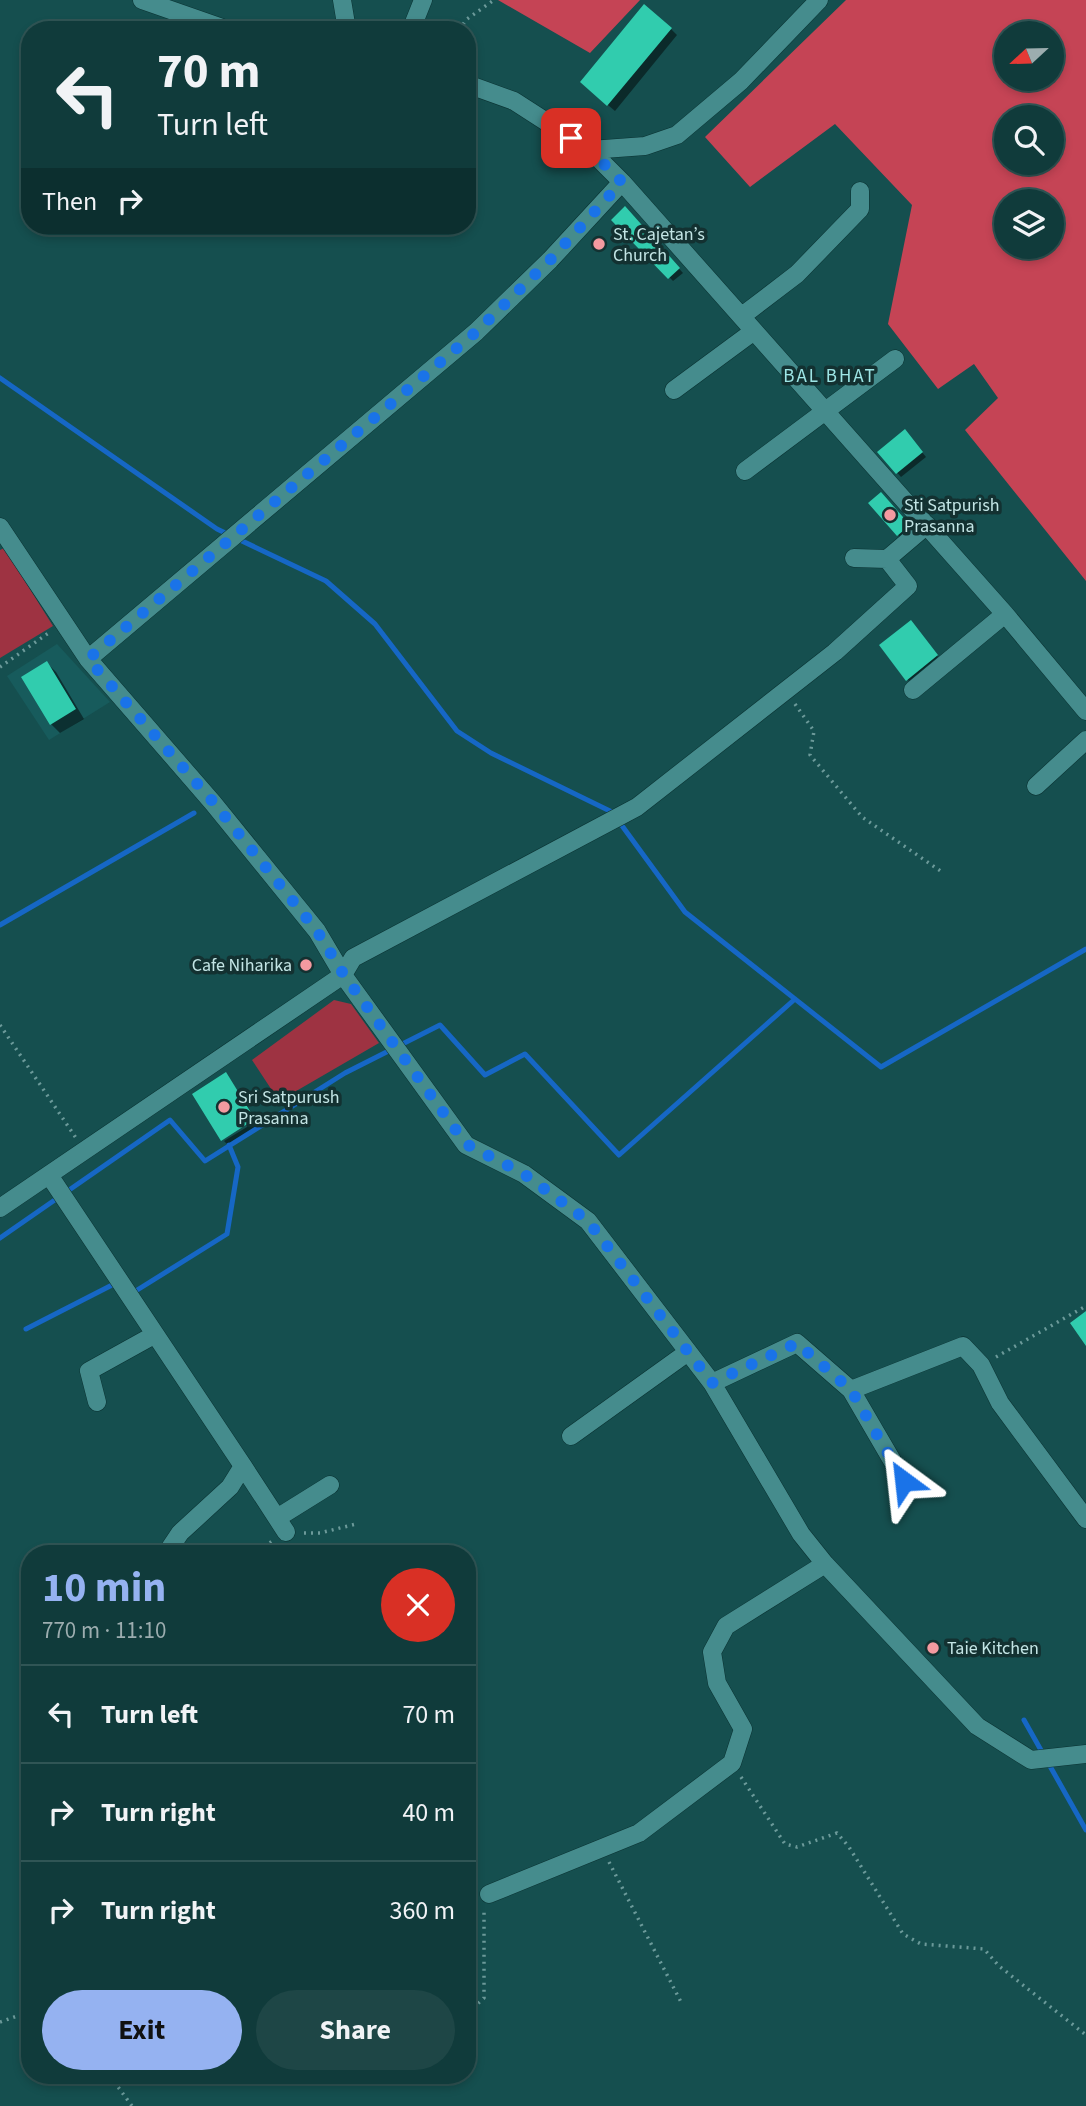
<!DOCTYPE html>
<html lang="en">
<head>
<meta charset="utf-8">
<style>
	:root { --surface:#103b3b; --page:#1e4646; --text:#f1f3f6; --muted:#9cadaf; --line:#305555; --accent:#95b2f1 }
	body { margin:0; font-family:"Source Sans 3",sans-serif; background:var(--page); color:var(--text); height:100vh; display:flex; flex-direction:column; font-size:26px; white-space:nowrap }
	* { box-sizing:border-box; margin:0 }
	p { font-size:23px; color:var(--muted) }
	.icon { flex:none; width:38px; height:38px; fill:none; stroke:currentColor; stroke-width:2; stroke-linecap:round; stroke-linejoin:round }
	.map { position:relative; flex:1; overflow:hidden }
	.panel { position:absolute; left:21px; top:1545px; width:455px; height:539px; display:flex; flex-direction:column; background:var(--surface); border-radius:28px; box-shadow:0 4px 10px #0003,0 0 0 2px var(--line) }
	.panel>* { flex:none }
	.hud { position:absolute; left:21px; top:21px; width:455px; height:214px; border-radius:28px; box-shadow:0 4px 10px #0003,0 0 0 2px var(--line); background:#103b3b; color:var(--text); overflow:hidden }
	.needle { width:46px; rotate:248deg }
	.buttons { position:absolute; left:994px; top:21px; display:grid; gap:14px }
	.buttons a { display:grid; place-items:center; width:70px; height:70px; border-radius:50%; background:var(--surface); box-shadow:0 4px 10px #0003,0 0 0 2px var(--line); font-size:35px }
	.pin { position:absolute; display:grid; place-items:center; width:60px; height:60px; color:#fff; margin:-30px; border-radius:14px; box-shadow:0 4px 10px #0006 }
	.me { position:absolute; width:77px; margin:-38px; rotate:330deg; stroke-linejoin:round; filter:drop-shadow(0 0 5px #0008) }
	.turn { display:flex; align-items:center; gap:24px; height:147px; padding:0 21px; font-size:32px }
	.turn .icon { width:91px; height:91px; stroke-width:2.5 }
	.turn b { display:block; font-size:49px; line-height:60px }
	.then { display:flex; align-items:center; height:66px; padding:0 21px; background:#0003; gap:14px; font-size:26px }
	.round { display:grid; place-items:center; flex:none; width:74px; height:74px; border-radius:37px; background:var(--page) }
	.headline { display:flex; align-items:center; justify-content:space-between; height:119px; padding:0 21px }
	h1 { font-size:42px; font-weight:700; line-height:52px; color:var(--accent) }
	.button { display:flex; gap:14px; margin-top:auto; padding:14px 21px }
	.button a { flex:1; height:80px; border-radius:42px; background:var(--accent); color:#111; font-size:28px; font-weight:700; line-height:80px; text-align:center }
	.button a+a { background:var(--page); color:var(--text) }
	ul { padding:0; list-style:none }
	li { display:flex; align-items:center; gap:21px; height:98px; padding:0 21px; border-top:2px solid var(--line) }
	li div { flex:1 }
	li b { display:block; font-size:26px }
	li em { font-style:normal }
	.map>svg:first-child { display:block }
	.built { fill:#175b5c }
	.green { fill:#9e3342 }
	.forest { fill:#c54455; fill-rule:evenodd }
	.shadow { fill:#0007 }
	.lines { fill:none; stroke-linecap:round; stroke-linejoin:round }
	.stream { stroke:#1667c5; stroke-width:5 }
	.building { fill:#31ccae }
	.minor-casing { stroke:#0a3232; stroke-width:19 }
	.path { stroke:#6c9a9a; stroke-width:3.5; stroke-dasharray:2 5; stroke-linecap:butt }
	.minor { stroke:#458c8d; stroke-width:18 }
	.route { stroke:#1a73e8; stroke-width:12; stroke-dasharray:0 21.6 }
	.poi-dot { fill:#f49aa0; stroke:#133131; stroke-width:2.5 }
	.labels { text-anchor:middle; stroke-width:7; stroke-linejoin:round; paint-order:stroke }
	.poi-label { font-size:18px; fill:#c3e5e5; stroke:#133131; text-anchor:start }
	.neighbourhood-label { font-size:19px; letter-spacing:2px; fill:#9de5e5; stroke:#133131 }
</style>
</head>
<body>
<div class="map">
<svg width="1086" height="2106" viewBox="0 0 1086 2106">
	<rect width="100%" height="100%" fill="#154f4f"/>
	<!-- built -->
	<path class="built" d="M 57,644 L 110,702 L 49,740 L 7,676 Z"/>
	<!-- green -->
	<path class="green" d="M 4,548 L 53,626 L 0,658 L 0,550 Z
		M 334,1000 L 351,1004 L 379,1043 L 279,1101 L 252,1060 Z"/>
	<!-- forest -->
	<path class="forest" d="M 498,0 L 640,0 L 590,53 Z
		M 846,0 L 1086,0 L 1086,581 L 965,430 L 998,398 L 974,364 L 938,389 L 888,324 L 912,205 L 835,124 L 750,187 L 705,137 ZM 1006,33 L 1052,33 L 1052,79 L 1006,79 ZM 1052,117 L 1052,163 L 1006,163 L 1006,117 ZM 1006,201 L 1052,201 L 1052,247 L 1006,247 Z"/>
	<!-- shadow -->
	<path class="shadow" d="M 671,29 L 677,35 L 615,111 L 589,89 Z
		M 625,209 L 683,273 L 673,281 L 614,220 Z
		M 908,435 L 926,457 L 901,477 L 879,452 Z
		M 885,498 L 912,530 L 902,539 L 870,503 Z
		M 911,623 L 938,657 L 909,681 L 882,645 Z
		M 47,663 L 56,672 L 84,719 L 60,733 L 51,724 L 23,678 Z
		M 226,1074 L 255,1118 L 222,1138 Z
		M 257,1121 L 261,1127 L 229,1146 L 224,1141 Z"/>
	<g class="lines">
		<!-- stream -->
		<path class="stream" d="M 0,378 L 217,529 L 326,581 L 375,624 L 457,731 L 491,753 L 612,812 L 685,912 L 881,1067 L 1086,949
			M 0,925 L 194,813
			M 0,1238 L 170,1120 L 205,1161 L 345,1073 L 440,1025 L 485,1075 L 525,1054 L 619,1155 L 795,999
			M 133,1291 L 134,1292 L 227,1234 L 238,1167 L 229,1145
			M 26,1329 L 116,1283
			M 1024,1720 L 1086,1830"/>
	</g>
	<!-- building -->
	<path class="building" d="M 644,4 L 672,28 L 607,106 L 580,82 Z
		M 625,206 L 680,268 L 668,279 L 611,220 Z
		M 905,429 L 923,452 L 896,474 L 877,452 Z
		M 881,492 L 910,525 L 897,536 L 868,503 Z
		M 911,620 L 938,655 L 906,681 L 879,645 Z
		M 47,661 L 76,709 L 50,725 L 21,677 Z
		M 226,1072 L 255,1119 L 221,1141 L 192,1094 Z
		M 1086,1311 L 1086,1346 L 1070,1323 Z"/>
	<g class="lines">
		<!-- minor casing -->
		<g class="minor-casing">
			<path id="minor" d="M 142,0 L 228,30
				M 342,0 L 347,30
				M 411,30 L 423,0
				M 467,84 L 514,101 L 590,150 L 622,182 L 1005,614 L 1086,711
				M 590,150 L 645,146 L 677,135 L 741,81 L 819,0
				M 742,316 L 797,274 L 860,209 L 860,191
				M 674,390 L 754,331
				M 745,471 L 895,359
				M 0,527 L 88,659 L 213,803 L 317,931 L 343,975 L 466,1145 L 524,1174 L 588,1221 L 712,1383 L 801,1534 L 825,1564 L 977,1726 L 1031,1760 L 1086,1754
				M 854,558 L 887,559
				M 88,659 L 476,332 L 550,260 L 622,182
				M 913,690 L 1005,614
				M 1036,786 L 1086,740
				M 49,1175 L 243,1466 L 230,1487 L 180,1533 L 166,1554
				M 0,1208 L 343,975 L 353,958 L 637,807 L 835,652 L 908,586 L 887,559 L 927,525
				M 712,1383 L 797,1343 L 851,1390 L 963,1346 L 981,1365 L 1000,1403 L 1086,1519
				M 851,1390 L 904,1481
				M 97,1402 L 89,1371 L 154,1335
				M 571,1436 L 688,1352
				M 243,1466 L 286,1532
				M 277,1518 L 330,1485
				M 489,1894 L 639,1833 L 732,1763 L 743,1729 L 717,1683 L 712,1652 L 726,1626 L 825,1564"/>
		</g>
		<!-- path -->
		<path class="path" d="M 459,30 L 467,19 L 494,0
			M 0,667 L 50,632
			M 795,704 L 814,731 L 810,755 L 862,817 L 942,872
			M 0,1025 L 76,1138
			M 996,1357 L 1086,1306
			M 304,1533 L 320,1533 L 356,1524
			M 252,1554 L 274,1540
			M 741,1777 L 785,1844 L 797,1847 L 837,1833 L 849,1847 L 903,1934 L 921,1944 L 984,1949 L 999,1966 L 1086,2035
			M 609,1862 L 681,2002
			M 473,2008 L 484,1998 L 484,1910
			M 0,2022 L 23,2014 L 30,2015
			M 110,2076 L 132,2106"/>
		<!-- minor -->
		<use href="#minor" class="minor"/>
	</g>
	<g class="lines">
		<!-- route -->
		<path class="route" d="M 571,138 L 590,150 L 622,182 L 550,260 L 476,332 L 88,659 L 214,803 L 317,931 L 344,975 L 466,1144 L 524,1174 L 588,1221 L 712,1383 L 797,1343 L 851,1390 L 904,1481"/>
	</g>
	<!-- markers -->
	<g class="poi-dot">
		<circle cx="599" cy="244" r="7"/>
		<circle cx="890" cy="515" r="7"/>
		<circle cx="306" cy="965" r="7"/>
		<circle cx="224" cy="1107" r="7"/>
		<circle cx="933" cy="1648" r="7"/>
	</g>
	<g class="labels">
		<!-- poi labels -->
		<g class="poi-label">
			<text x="613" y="240">St. Cajetan’s<tspan x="613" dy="21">Church</tspan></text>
			<text x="904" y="511">Sti Satpurish<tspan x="904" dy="21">Prasanna</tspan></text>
			<text x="292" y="971" text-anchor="end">Cafe Niharika</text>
			<text x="238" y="1103">Sri Satpurush<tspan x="238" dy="21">Prasanna</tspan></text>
			<text x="947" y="1654">Taie Kitchen</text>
		</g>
		<!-- neighbourhood labels -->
		<g class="neighbourhood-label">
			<text x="830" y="382">BAL BHAT</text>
		</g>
	</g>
</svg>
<div class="buttons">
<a><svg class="needle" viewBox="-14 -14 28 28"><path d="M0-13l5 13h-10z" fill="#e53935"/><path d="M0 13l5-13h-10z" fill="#9cadaf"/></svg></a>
<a><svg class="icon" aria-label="search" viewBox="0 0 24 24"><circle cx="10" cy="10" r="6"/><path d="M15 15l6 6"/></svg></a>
<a><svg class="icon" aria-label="layers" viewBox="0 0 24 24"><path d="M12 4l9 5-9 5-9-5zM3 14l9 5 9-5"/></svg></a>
</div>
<div class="pin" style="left:571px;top:138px;background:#d93025"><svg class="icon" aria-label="arrive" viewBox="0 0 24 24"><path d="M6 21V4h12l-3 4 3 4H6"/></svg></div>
<svg class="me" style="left:904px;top:1481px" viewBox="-20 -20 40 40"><path d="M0-17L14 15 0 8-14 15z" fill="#1a73e8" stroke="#fff" stroke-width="4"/></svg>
<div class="hud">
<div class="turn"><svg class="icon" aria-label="left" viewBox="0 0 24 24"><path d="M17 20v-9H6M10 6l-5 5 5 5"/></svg><div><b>70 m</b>Turn left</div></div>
<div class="then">Then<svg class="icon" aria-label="right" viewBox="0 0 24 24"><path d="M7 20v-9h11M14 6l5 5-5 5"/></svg></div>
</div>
<section class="panel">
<div class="headline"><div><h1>10 min</h1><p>770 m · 11:10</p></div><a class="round" style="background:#d93025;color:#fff"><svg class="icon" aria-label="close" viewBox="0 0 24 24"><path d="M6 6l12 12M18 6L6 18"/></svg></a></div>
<ul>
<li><svg class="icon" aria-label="left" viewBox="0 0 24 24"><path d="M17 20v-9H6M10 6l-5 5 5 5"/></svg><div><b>Turn left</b></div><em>70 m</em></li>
<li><svg class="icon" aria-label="right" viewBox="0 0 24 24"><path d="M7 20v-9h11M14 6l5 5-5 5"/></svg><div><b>Turn right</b></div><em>40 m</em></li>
<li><svg class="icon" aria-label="right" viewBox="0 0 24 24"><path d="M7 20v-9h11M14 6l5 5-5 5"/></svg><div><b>Turn right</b></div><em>360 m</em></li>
</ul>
<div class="button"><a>Exit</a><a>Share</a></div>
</section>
</div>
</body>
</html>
